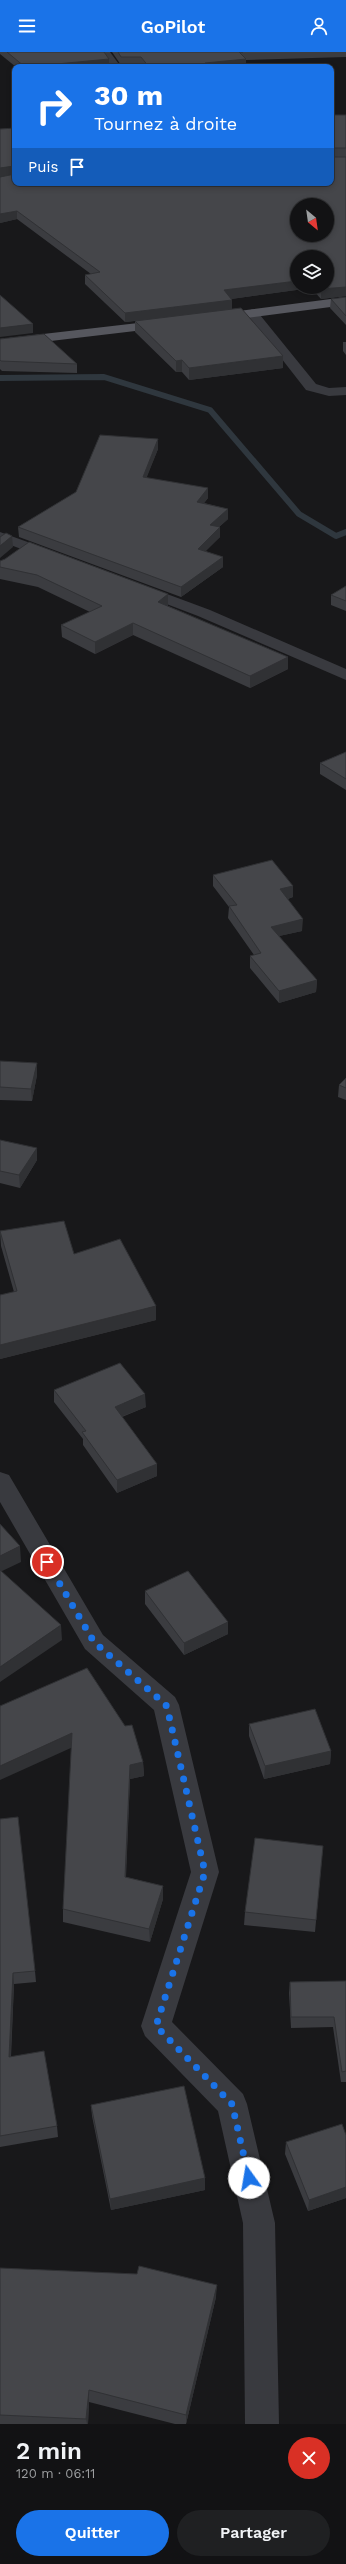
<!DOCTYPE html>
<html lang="fr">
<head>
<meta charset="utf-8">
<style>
	:root { --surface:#121214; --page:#1f2022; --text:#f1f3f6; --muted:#9c9ea0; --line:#313234; --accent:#1a73e8 }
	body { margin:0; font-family:"Work Sans",sans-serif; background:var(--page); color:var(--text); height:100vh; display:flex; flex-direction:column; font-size:15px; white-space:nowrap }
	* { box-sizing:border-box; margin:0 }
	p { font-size:13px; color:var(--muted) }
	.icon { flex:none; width:22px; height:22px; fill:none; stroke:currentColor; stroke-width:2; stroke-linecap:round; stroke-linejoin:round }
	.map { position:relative; height:2372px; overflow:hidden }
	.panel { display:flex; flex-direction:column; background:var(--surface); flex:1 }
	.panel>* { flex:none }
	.hud { position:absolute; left:12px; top:12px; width:322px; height:122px; border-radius:8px; box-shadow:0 2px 6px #0003,0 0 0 1px var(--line); background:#1a73e8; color:#fff; overflow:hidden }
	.needle { width:26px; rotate:151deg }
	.buttons { position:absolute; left:290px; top:146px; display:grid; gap:8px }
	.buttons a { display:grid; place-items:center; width:44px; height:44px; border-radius:50%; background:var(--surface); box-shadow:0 2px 6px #0003,0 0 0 1px var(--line); font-size:20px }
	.pin { position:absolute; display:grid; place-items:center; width:34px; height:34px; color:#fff; margin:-17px; border:2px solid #fff; border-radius:50%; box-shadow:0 1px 4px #0007 }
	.me { position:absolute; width:44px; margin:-22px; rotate:347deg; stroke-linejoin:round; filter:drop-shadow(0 0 3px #0008) }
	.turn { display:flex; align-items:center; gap:14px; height:84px; padding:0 16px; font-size:18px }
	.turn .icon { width:52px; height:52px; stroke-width:2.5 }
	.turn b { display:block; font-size:28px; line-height:34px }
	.then { display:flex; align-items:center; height:38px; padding:0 16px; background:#0003; gap:8px; font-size:15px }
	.round { display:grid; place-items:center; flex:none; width:42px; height:42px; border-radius:21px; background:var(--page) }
	.summary { display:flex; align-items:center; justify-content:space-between; height:68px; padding:0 16px }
	h1 { font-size:24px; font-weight:600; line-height:30px }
	.cta { display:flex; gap:8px; margin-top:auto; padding:8px 16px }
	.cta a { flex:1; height:46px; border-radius:24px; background:var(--accent); color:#fff; font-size:16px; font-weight:600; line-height:46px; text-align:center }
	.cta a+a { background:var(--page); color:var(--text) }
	header { display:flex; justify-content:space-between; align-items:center; height:52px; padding:0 16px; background:var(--accent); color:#fff; font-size:18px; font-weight:600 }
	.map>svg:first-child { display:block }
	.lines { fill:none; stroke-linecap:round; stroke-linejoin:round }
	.stream { stroke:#2f373e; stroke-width:6 }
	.street { fill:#393a3f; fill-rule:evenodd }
	.primary { fill:#56575e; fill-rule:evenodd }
	.wall { fill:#3b3c40; fill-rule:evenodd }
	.shaded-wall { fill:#303134 }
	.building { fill:#45464a; stroke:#303134; fill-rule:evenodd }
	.route { stroke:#1a73e8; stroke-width:7; stroke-dasharray:0 12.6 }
</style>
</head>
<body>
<header><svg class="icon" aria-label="menu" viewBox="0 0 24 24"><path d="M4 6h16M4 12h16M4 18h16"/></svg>GoPilot<svg class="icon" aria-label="person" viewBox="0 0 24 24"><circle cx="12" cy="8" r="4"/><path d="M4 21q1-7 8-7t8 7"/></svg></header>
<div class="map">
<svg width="346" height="2372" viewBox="0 0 346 2372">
	<rect width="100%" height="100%" fill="#18181a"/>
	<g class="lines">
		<!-- stream -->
		<path class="stream" d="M 0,326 L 104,325 L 210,358 L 299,462 L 336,484 L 346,480"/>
		<!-- street -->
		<path class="street" d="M 100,0 L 110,0 L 121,15 L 111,15 Z
			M 252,257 L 256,258 L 316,332 L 329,336 L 346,335 L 346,343 L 329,344 L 306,338 L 246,261 Z
			M 0,480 L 58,501 L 61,504 L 53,509 L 0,489 Z
			M 140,532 L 210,558 L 346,617 L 346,628 L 198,564 L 135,540 L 132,537 Z
			M 0,1420 L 9,1423 L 103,1583 L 175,1645 L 179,1653 L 219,1820 L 172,1970 L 243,2042 L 247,2052 L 275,2171 L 279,2372 L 245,2372 L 243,2171 L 218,2059 L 145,1984 L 141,1974 L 191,1820 L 154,1658 L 85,1597 L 0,1450 Z"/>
		<!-- primary -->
		<path class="primary" d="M 346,245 L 346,253 L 216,270 L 210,266 L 216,262 Z
			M 164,268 L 170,272 L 169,275 L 0,295 L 0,287 Z"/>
	</g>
	<!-- wall -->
	<path class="wall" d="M 0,0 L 104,0 L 109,14 L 16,15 L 0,2 Z
		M 112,0 L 346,0 L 346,5 L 246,8 L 246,15 L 143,15 L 141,13 L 121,13 Z
		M 331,63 L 346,63 L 346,244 L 321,247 L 311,236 L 231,247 L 232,257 L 283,304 L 283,316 L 189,328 L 182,320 L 176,320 L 135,280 L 135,269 L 125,270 L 85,232 L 85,223 L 91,222 L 17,167 L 0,171 L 15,76 L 15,131 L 331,131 ZM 297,205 L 327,235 L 297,235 Z
		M 346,245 L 346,273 L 330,256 L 331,247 Z
		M 0,287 L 77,312 L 77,321 L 2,319 L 0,317 Z
		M 343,290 L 346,290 L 346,303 L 343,299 Z
		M 158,387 L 158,397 L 146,426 L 208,436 L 208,446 L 204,451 L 228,457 L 228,467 L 219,475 L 220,485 L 205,499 L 223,505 L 223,515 L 181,545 L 19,485 L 18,475 L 76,440 Z
		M 0,509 L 168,542 L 168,554 L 288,605 L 288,617 L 250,636 L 133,583 L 95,602 L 62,585 L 61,573 L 90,560 L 38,535 L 0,527 Z
		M 346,534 L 346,559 L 331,553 L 331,543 Z
		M 346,700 L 346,738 L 320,722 L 320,711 Z
		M 213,823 L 293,834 L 293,845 L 288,847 L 302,879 L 279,884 L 317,928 L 316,940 L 279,951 L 250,916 L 250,904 L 254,903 L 228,866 L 229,855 L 213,834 Z
		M 0,1009 L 37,1023 L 32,1049 L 0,1048 Z
		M 346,1026 L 346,1048 L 338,1045 L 339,1033 Z
		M 0,1088 L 37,1108 L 20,1136 L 0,1131 Z
		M 0,1179 L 74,1202 L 156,1268 L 0,1307 L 0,1243 L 14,1240 L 1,1194 Z
		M 54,1338 L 146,1355 L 122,1365 L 157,1412 L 157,1424 L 117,1441 L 83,1393 L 83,1387 L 54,1350 Z
		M 145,1539 L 228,1582 L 184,1603 L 145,1552 Z
		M 0,1654 L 143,1710 L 144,1724 L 130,1727 L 126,1825 L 163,1834 L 163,1847 L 150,1890 L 63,1870 L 63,1857 L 72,1696 Z
		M 249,1672 L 331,1699 L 330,1712 L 264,1727 L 249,1684 Z
		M 0,1767 L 35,1919 L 36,1930 L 14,1932 L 11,2005 L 57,2074 L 58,2085 L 0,2095 Z
		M 323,1794 L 315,1880 L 244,1873 L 245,1860 Z
		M 346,1929 L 346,2030 L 341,2030 L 333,1975 L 291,1976 L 289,1941 L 290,1930 Z
		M 91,2053 L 205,2126 L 205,2138 L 111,2158 L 92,2064 Z
		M 346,2083 L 346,2146 L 308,2159 L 285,2102 L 286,2090 Z
		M 0,2216 L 216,2245 L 186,2372 L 175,2372 L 89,2350 L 88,2372 L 0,2372 Z"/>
	<!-- shaded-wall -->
	<path class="shaded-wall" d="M 109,7 L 109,14 L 104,15 L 29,15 Z
		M 246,7 L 246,15 L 205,15 L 205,11 Z
		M 14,114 L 15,123 L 0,125 L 0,116 Z
		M 17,159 L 17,167 L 0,171 L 0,162 Z
		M 297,229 L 297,235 L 311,235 L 311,236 L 224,248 L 224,238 Z
		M 346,235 L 346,244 L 321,247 L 321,237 Z
		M 232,248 L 232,257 L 125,270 L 125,261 Z
		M 33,272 L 33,281 L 0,285 L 0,276 Z
		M 283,304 L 283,316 L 189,328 L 189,316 Z
		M 182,308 L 182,320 L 176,320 L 176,309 Z
		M 158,387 L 158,397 L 143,435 L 143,425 Z
		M 208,436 L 208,446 L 197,460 L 197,450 Z
		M 228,457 L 228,467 L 210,483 L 210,473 Z
		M 220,475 L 220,485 L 198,507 L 198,497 Z
		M 12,484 L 13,495 L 0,506 L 0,494 Z
		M 223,505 L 223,515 L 181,545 L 181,535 Z
		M 168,542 L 168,554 L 158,550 Z
		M 133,571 L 133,583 L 95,602 L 95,590 Z
		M 288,605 L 288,617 L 250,636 L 250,624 Z
		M 293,834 L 293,845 L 280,849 L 280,837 Z
		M 303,867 L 302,879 L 270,886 L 271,875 Z
		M 317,928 L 316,940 L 279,951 L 279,939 Z
		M 37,1011 L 37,1023 L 32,1049 L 31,1037 Z
		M 37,1096 L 37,1108 L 20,1136 L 19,1123 Z
		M 156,1254 L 156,1268 L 0,1307 L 0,1293 Z
		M 145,1342 L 146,1355 L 115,1367 L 115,1355 Z
		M 157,1412 L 157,1424 L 117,1441 L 117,1428 Z
		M 20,1494 L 21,1510 L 0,1520 L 0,1504 Z
		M 228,1570 L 228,1582 L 184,1603 L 184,1591 Z
		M 61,1573 L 62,1588 L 0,1630 L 0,1615 Z
		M 72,1681 L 73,1695 L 0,1728 L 0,1714 Z
		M 331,1699 L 330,1712 L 264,1727 L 265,1714 Z
		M 143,1710 L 144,1724 L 130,1727 L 125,1839 L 125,1825 L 130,1713 Z
		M 163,1834 L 163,1847 L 150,1890 L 149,1877 Z
		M 13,1921 L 14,1932 L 10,2017 L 9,2005 Z
		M 205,2126 L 205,2138 L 111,2158 L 110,2147 Z
		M 346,2135 L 346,2146 L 308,2159 L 309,2148 Z
		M 217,2233 L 216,2245 L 186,2372 L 186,2363 Z
		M 89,2338 L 89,2350 L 88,2372 L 87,2372 L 86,2367 Z"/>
	<!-- building -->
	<path class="building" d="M 7,0 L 104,0 L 109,7 L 25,15 Z
		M 118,0 L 243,0 L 239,0 L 246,7 L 205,11 L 208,15 L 149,15 L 141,5 L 121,5 Z
		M 331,63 L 346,63 L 346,96 L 331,96 Z
		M 15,76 L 15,116 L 14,114 L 0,116 L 0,77 Z
		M 331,105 L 346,105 L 346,235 L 321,237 L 319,235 L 327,235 L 327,205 L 297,205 L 297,229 L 224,238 L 232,248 L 125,261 L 85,223 L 100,220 L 17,159 L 0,162 L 0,125 L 15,122 L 15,131 L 331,131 ZM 297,153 L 327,153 L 327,183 L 297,183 Z
		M 0,243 L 33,272 L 0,276 Z
		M 346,245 L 346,264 L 331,247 Z
		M 241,256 L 283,304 L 189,316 L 182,308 L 176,309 L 135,269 Z
		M 44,282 L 77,312 L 1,309 L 0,308 L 0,287 Z
		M 100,383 L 158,387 L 143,425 L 208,436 L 197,450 L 228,457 L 210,473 L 220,475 L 198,497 L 223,505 L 181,535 L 18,475 L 76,440 Z
		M 6,481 L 12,484 L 0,494 L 0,485 Z
		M 29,490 L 168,542 L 158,550 L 288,605 L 250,624 L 133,571 L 95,590 L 61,573 L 102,554 L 37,523 L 0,515 L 0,509 L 5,507 Z
		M 346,534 L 346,549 L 331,543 Z
		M 346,700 L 346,727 L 320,711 Z
		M 272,808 L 293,834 L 280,837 L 303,867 L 271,875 L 317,928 L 279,939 L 250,904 L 261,901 L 229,854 L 237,853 L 213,823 Z
		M 0,1009 L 37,1011 L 31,1037 L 0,1035 Z
		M 346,1026 L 346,1036 L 339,1033 Z
		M 0,1088 L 37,1096 L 19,1123 L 0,1119 Z
		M 64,1169 L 74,1202 L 120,1187 L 156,1254 L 0,1293 L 0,1243 L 17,1239 L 0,1179 Z
		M 120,1311 L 145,1342 L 115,1355 L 157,1412 L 117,1428 L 82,1380 L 86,1379 L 54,1338 Z
		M 0,1472 L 20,1494 L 0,1504 Z
		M 0,1518 L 61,1573 L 0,1615 Z
		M 188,1519 L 228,1570 L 184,1591 L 145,1539 Z
		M 87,1616 L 125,1674 L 132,1673 L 143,1710 L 130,1713 L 125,1825 L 163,1834 L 149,1877 L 63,1857 L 72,1681 L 0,1714 L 0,1654 Z
		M 315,1657 L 331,1699 L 265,1714 L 249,1672 Z
		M 18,1765 L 35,1919 L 13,1921 L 9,2005 L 44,1999 L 57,2074 L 0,2084 L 0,1767 Z
		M 255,1786 L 323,1794 L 316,1868 L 245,1860 Z
		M 346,1929 L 346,2019 L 342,2020 L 334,1965 L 291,1965 L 290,1930 Z
		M 184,2034 L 205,2126 L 110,2147 L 91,2053 Z
		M 342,2072 L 346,2083 L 346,2135 L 309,2148 L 286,2090 Z
		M 139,2214 L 217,2233 L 186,2363 L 89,2338 L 86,2367 L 0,2363 L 0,2216 L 137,2222 Z"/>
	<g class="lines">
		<!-- route -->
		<path class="route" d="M 47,1510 L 94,1590 L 166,1653 L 170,1668 L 205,1820 L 156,1974 L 232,2052 L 249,2126"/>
	</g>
</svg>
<div class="buttons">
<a><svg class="needle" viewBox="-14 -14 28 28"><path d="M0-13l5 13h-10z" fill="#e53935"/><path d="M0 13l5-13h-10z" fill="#9c9ea0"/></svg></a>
<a><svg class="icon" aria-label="layers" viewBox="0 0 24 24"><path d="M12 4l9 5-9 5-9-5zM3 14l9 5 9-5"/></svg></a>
</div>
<div class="pin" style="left:47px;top:1510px;background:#d93025"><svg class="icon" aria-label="arrive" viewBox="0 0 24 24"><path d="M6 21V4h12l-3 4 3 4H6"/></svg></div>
<svg class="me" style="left:249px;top:2126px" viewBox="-20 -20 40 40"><circle r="19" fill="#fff"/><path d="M0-13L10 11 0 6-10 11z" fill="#1a73e8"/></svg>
<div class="hud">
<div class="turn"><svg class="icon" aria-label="right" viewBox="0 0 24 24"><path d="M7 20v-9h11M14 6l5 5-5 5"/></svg><div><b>30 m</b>Tournez à droite</div></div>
<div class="then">Puis<svg class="icon" aria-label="arrive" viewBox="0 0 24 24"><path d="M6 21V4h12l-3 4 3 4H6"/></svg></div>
</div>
</div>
<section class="panel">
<div class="summary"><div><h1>2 min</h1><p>120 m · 06:11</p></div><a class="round" style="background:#d93025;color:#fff"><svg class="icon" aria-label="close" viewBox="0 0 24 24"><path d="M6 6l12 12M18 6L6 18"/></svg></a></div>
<div class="cta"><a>Quitter</a><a>Partager</a></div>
</section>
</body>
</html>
